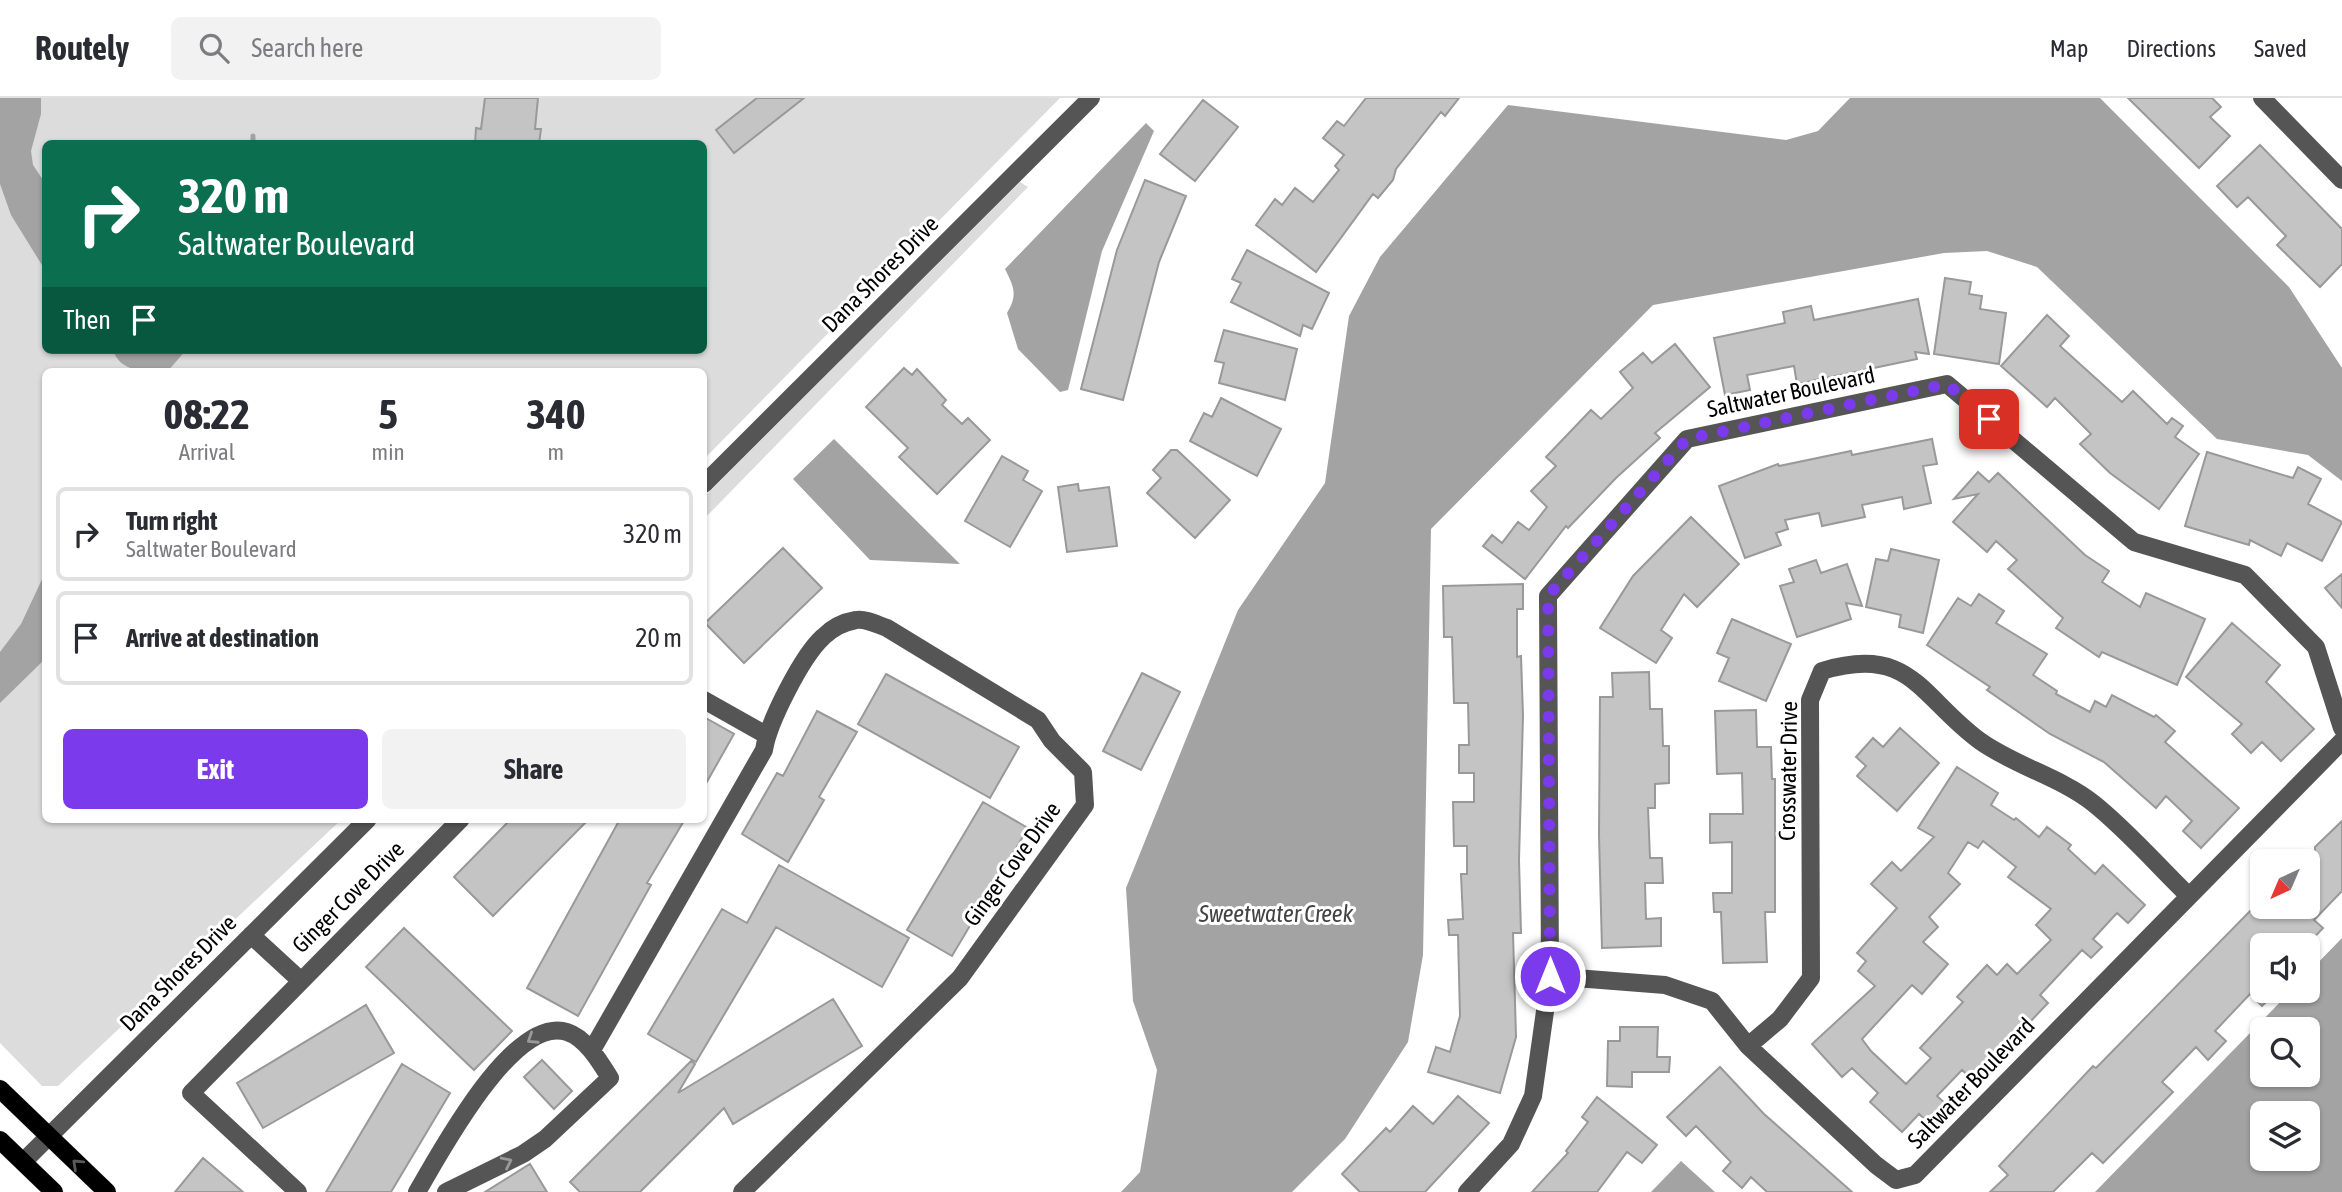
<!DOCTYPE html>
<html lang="en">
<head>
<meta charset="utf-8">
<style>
	:root { --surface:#fff; --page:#f2f2f3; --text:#2b2b33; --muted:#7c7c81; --line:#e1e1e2; --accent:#7c3aed }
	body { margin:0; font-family:"Asap Condensed",sans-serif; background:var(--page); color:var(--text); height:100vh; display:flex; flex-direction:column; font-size:26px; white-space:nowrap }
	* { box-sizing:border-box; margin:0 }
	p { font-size:23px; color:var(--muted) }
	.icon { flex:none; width:38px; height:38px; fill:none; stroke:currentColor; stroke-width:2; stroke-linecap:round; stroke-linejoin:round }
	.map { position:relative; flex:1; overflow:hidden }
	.sheet { position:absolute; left:42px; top:270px; width:665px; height:455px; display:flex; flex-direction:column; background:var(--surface); border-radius:10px; box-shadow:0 2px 5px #0004 }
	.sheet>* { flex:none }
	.hud { position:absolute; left:42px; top:42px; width:665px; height:214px; border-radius:10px; box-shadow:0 2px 5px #0004; background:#0b6e4f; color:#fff; overflow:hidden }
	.needle { width:46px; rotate:224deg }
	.fabs { position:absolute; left:2250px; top:751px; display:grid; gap:14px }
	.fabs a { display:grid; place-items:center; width:70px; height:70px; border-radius:10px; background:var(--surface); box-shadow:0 2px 5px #0004; font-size:35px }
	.pin { position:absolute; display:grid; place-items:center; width:60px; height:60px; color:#fff; margin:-30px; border-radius:14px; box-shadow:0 4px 10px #0006 }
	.me { position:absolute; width:77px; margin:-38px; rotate:0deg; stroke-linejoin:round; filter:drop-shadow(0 0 5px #0008) }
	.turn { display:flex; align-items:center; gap:24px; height:147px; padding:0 21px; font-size:32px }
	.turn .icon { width:91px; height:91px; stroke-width:2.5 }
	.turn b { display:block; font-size:49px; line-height:60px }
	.then { display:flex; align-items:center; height:66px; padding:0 21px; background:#0003; gap:14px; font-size:26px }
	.eta { display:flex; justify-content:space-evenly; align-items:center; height:119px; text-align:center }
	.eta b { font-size:42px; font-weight:700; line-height:49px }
	.primary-button { display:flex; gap:14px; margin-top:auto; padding:14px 21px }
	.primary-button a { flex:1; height:80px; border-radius:10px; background:var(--accent); color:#fff; font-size:28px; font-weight:700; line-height:80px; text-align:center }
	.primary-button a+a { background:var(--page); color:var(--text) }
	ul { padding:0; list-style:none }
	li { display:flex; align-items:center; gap:21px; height:94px; margin:0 14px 10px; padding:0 7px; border:4px solid var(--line); border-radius:10px }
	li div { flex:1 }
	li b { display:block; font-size:26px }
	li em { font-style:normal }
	header { display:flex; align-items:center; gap:42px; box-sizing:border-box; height:98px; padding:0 35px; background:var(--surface); border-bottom:2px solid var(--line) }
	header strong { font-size:33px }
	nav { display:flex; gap:38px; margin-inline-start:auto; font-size:24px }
	.search { width:490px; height:63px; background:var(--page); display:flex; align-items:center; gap:18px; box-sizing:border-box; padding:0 24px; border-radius:10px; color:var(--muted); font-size:26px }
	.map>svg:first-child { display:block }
	.green { fill:#dcdcdc; fill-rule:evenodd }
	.water { fill:#a3a3a3; fill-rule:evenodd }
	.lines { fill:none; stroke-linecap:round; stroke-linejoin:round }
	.stream { stroke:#a3a3a3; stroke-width:5 }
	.building { fill:#c4c4c4; stroke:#999; stroke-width:2; fill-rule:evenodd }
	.major-casing { stroke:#dbdbdb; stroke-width:19 }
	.minor { stroke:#555; stroke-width:18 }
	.major { stroke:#000; stroke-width:18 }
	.oneway { stroke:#999 }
	.oneway2 { stroke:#595959 }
	.route { stroke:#7c3aed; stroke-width:12; stroke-dasharray:0 21.6 }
	.labels { text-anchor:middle; stroke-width:6; stroke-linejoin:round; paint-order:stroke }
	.street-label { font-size:23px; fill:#000; stroke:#fff }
	.water-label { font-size:24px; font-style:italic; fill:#444; stroke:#fff }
</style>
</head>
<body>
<header>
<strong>Routely</strong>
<div class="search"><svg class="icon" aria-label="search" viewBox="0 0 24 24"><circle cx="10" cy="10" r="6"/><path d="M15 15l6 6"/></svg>Search here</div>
<nav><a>Map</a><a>Directions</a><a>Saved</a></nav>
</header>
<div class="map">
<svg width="2342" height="1094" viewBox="0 0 2342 1094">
	<rect width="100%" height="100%" fill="#fff"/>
	<!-- green -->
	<path class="green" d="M 0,0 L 1060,0 L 704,361 L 704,273 L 46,273 L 46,721 L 342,721 L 58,988 L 42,988 L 0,945 ZM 46,46 L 704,46 L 704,252 L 46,252 Z
		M 1020,84 L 1028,89 L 704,421 L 704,399 Z"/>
	<!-- water -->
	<path class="water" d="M 0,0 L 41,0 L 41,16 L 31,53 L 33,67 L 45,85 L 45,172 L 11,117 L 0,86 Z
		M 1850,0 L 2100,0 L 2289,189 L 2342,270 L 2342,383 L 2308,357 L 2217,341 L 2037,169 L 1987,153 L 1944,155 L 1653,207 L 1431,431 L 1423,857 L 1408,944 L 1345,1041 L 1292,1094 L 1121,1094 L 1140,1074 L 1157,972 L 1133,903 L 1126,790 L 1238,512 L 1325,385 L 1349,218 L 1380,159 L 1508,7 L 1786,42 L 1818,33 Z
		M 1146,25 L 1154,33 L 1102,153 L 1068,292 L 1060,294 L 1018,251 L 1007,215 C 1018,197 1014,189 1005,171 Z
		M 113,252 L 186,252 L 168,273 C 147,273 121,276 113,252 Z
		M 834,341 L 960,466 L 870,462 L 793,381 Z
		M 45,475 L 45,561 L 0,605 L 0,554 L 21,526 Z
		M 2342,840 L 2342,1094 L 2095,1094 L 2291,893 L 2308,892 L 2308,875 ZM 2263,931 L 2308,931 L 2308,976 L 2263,976 ZM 2263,1015 L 2308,1015 L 2308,1060 L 2263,1060 Z
		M 1681,1063 L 1715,1094 L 1651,1094 Z"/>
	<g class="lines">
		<!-- stream -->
		<path class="stream" d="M 253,46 L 253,38"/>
	</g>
	<!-- building -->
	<path class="building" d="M 485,0 L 538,0 L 535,31 L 541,31 L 539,46 L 475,46 L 476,30 L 481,31 Z
		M 757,0 L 804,0 L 734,55 L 716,32 Z
		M 1366,0 L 1459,0 L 1445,18 L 1441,14 L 1396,71 L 1393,82 L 1378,100 L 1373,96 L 1316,174 L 1256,127 L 1275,101 L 1282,107 L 1295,90 L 1313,104 L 1339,72 L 1335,68 L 1344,57 L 1323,40 L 1337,23 L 1344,28 Z
		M 2128,0 L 2212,0 L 2221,9 L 2210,19 L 2230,38 L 2199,70 Z
		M 1203,2 L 1238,29 L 1195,83 L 1160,56 Z
		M 2260,47 L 2342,131 L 2342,166 L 2320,189 L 2277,147 L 2286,138 L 2248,99 L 2237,109 L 2217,88 Z
		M 1145,82 L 1186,98 L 1159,164 L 1123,302 L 1081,291 L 1117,152 Z
		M 1247,152 L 1329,195 L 1312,231 L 1303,227 L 1300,238 L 1231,204 L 1241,185 L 1232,181 Z
		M 1945,180 L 1971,184 L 1969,196 L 1982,198 L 1980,211 L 2006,215 L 1999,266 L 1934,256 Z
		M 1918,201 L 1929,256 L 1915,254 L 1917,261 L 1797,286 L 1794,268 L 1747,277 L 1750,292 L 1725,297 L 1714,240 L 1785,225 L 1783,214 L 1811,208 L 1814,222 Z
		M 2047,217 L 2069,238 L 2060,248 L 2122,304 L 2133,293 L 2167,326 L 2172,320 L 2183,328 L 2175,339 L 2199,356 L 2159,411 L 2110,375 L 2080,346 L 2091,336 L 2055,300 L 2047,309 L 2001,268 Z
		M 1224,232 L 1297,251 L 1285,302 L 1219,285 L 1224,265 L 1215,263 Z
		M 1675,246 L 1710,289 L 1655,335 L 1660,340 L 1616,380 L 1568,430 L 1566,428 L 1525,481 L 1483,448 L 1492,437 L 1502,445 L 1518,424 L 1529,432 L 1547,409 L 1531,393 L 1556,368 L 1546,359 L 1591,312 L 1601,321 L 1633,290 L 1620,274 L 1643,255 L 1652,265 Z
		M 904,270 L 912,277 L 917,271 L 946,302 L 942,307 L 962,326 L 968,320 L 990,342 L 937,396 L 899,359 L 908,350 L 866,309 Z
		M 1221,300 L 1281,331 L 1257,378 L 1190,343 L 1204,315 L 1212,319 Z
		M 1932,341 L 1937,366 L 1923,368 L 1931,405 L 1904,411 L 1902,399 L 1862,407 L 1865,419 L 1822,428 L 1819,415 L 1785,422 L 1788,431 L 1776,435 L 1781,447 L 1745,460 L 1719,388 L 1778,366 L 1779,368 L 1851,353 L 1852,357 Z
		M 1171,352 L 1177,352 L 1230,402 L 1195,440 L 1147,395 L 1161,380 L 1153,372 Z
		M 2207,354 L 2293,380 L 2298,369 L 2321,381 L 2308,406 L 2342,424 L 2322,463 L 2287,445 L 2281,458 L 2250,442 L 2249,447 L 2185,428 Z
		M 1002,358 L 1028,373 L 1023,382 L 1042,393 L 1010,449 L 965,423 Z
		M 1978,374 L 1989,384 L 1998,375 L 2085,457 L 2109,473 L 2102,484 L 2140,509 L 2146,495 L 2205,521 L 2177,587 L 2102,554 L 2099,559 L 2056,530 L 2063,520 L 2008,471 L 2017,462 L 1996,443 L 1987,454 L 1953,424 L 1978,396 L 1954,401 Z
		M 1078,386 L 1079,393 L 1109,389 L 1117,448 L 1067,454 L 1058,389 Z
		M 1691,419 L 1739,466 L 1697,509 L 1684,496 L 1661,532 L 1672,540 L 1656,565 L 1600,530 L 1633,478 Z
		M 783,450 L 822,490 L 744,565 L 705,525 Z
		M 1891,451 L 1939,462 L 1923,535 L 1899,529 L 1901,517 L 1866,509 L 1876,461 L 1888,463 Z
		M 1816,462 L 1821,475 L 1847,466 L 1862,508 L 1846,505 L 1851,521 L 1797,539 L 1780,488 L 1794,484 L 1789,471 Z
		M 2342,476 L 2342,510 L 2325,490 Z
		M 1523,486 L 1523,511 L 1517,511 L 1517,559 L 1521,558 L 1523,618 L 1519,762 L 1521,835 L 1513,835 L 1516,939 L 1500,995 L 1428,974 L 1436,949 L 1450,954 L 1460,918 L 1458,837 L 1449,837 L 1448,822 L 1463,821 L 1461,776 L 1467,776 L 1467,748 L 1454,748 L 1453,704 L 1474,704 L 1474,675 L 1459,675 L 1459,647 L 1469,647 L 1468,605 L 1454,605 L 1452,539 L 1444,539 L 1443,488 Z
		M 1979,496 L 2004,513 L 1996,525 L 2047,556 L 2033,577 L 2057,593 L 2056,596 L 2090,614 L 2095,603 L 2106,609 L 2112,597 L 2154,619 L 2156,617 L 2175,633 L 2165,644 L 2239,710 L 2201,750 L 2183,733 L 2192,723 L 2166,698 L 2156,710 L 2104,664 L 2050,636 L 1987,592 L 1990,589 L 1927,547 L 1958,500 L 1971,508 Z
		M 1732,521 L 1791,546 L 1766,603 L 1719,583 L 1729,560 L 1717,555 Z
		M 2232,525 L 2280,567 L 2266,584 L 2314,631 L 2281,663 L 2262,644 L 2251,655 L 2232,636 L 2242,626 L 2186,579 Z
		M 1649,574 L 1650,611 L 1662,611 L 1663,648 L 1669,648 L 1669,685 L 1655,686 L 1655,710 L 1648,710 L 1650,760 L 1662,760 L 1663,785 L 1645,785 L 1646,821 L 1661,820 L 1661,848 L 1602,850 L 1599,737 L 1600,599 L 1613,599 L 1612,575 Z
		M 1142,575 L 1180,594 L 1141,672 L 1103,653 Z
		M 886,576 L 1019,649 L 990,700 L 858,626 Z
		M 1756,612 L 1757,649 L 1771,649 L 1772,681 L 1775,681 L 1775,814 L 1765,814 L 1767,864 L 1723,865 L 1721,814 L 1714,814 L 1713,795 L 1732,795 L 1732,744 L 1710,745 L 1710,716 L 1743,716 L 1742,675 L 1717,676 L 1715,613 Z
		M 817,613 L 857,634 L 819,699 L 824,702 L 788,764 L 742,736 L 777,675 L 783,678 Z
		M 704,619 L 734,636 L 704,689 Z
		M 1900,630 L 1939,665 L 1897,713 L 1857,678 L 1866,668 L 1856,659 L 1873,640 L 1883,649 Z
		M 1957,669 L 1998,695 L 1991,707 L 2014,722 L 2016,720 L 2039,739 L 2047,729 L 2071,747 L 2068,751 L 2095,776 L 2103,767 L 2145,807 L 2128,825 L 2117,815 L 2093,841 L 2102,849 L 2091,860 L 2082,852 L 2040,897 L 2048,905 L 2008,947 L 1973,982 L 1962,972 L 1937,998 L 1947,1007 L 1930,1026 L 1919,1016 L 1902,1034 L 1870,1004 L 1878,995 L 1852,970 L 1842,979 L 1812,946 L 1875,888 L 1858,873 L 1866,863 L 1857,855 L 1897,810 L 1871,786 L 1892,764 L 1901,773 L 1934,739 L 1918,730 ZM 1983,743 L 2016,769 L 2008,779 L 2051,811 L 2036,827 L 2051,842 L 2017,876 L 2007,866 L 1997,877 L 1987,867 L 1957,899 L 1963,904 L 1920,950 L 1931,960 L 1906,986 L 1871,953 L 1862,941 L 1912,887 L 1922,896 L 1948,866 L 1923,844 L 1938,829 L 1929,819 L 1960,786 L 1948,775 L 1968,744 L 1978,750 Z
		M 983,704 L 1028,730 L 952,858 L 907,832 Z
		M 511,721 L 589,721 L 493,818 L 454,779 Z
		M 620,721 L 685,721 L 647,785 L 651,787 L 578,918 L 527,890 Z
		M 2342,723 L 2342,793 L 2314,822 L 2323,830 L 2307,847 L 2263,847 L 2263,892 L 2269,892 L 2273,897 L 2262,908 L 2250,896 L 2215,933 L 2226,943 L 2208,962 L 2196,949 L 2162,984 L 2173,994 L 2103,1065 L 2092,1055 L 2053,1094 L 1990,1094 L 2008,1077 L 1999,1068 L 2093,968 L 2096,970 L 2255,808 L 2308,808 L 2308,765 L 2315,772 L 2315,749 Z
		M 779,767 L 909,840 L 882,889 L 776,829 L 696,964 L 648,936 L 722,811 L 747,825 Z
		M 404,830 L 512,933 L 474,972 L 366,869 Z
		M 833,901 L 862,948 L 733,1026 L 724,1010 L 640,1094 L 580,1094 L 570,1084 L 691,963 L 695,966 L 678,995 Z
		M 366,907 L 394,955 L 263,1030 L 237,985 Z
		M 1620,929 L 1658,929 L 1657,959 L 1670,959 L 1669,974 L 1632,974 L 1632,989 L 1607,988 L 1608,943 L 1620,943 Z
		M 542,962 L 572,993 L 554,1011 L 524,979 Z
		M 402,966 L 450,995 L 391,1094 L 326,1094 Z
		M 1720,969 L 1764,1016 L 1852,1094 L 1767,1094 L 1751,1079 L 1742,1090 L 1723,1073 L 1731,1064 L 1696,1028 L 1686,1038 L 1667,1019 Z
		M 1458,998 L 1489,1025 L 1425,1094 L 1360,1094 L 1342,1076 L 1386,1030 L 1390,1034 L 1413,1008 L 1433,1026 Z
		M 1597,999 L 1657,1047 L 1642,1065 L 1627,1054 L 1597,1094 L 1532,1094 L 1568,1055 L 1566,1053 L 1588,1024 L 1582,1019 Z
		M 203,1060 L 243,1094 L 175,1094 Z
		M 530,1066 L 547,1094 L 485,1094 Z"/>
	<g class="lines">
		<!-- major casing -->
		<g class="major-casing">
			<path id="major" d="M 0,991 L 107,1094
				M 0,1042 L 54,1094"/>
		</g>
		<!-- minor -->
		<path class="minor" d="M 2262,0 L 2342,82
			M 704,386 L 1091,0
			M 704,602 L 766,637
			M 251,837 L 300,882
			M 1550,878 L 1665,887 L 1712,903 L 1748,948 L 1876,1067 L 1896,1082 L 1915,1077 L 2342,643
			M 1748,948 L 1780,921 L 1811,880 L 1810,602 L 1822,573 C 1911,546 1920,599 1980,643 C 2015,668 2060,679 2093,705 C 2127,732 2158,768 2189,798
			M 592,952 L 764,652 C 768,625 802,558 823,539 C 832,530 844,524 856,522 C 865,520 878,527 887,530 L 1038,622 L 1052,643 L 1083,674 L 1085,707 L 960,880 L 742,1094
			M 23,1064 L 368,721
			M 298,1094 L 191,995 L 461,721
			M 417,1094 C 439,1057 513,916 567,934 C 586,940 600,964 610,980 L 545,1041 L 523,1056 L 446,1094
			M 1467,1094 L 1511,1046 L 1533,998 L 1550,878 L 1548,498 L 1687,341 L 1947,286 L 2134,444 L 2245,477 L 2316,549 L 2342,630"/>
		<!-- major -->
		<use href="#major" class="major"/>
	</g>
	<!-- one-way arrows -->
	<defs><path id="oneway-chevron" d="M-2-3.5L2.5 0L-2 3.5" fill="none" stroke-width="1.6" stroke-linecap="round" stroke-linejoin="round" transform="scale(1.75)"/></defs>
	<g class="oneway">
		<use href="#oneway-chevron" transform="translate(532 941) rotate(147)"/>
		<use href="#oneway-chevron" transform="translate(507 1064) rotate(-26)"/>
	</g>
	<use class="oneway2" href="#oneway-chevron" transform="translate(77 1066) rotate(-137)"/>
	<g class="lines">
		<!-- route -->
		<path class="route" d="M 1550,878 L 1548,498 L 1687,341 L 1947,286 L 1989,321"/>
	</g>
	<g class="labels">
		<!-- street labels -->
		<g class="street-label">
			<text transform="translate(880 176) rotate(-45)" y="8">Dana Shores Drive</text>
			<text transform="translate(1791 294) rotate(-12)" y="8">Saltwater Boulevard</text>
			<text transform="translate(1788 673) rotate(-89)" y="8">Crosswater Drive</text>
			<text transform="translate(1012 766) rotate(-54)" y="8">Ginger Cove Drive</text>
			<text transform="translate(348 799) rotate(-45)" y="8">Ginger Cove Drive</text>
			<text transform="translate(178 875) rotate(-45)" y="8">Dana Shores Drive</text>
			<text transform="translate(1971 985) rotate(-46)" y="8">Saltwater Boulevard</text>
		</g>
		<!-- water labels -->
		<g class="water-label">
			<text x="1276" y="824">Sweetwater Creek</text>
		</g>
	</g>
</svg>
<div class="fabs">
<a><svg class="needle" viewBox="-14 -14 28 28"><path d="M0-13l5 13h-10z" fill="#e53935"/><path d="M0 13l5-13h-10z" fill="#7c7c81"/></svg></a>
<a><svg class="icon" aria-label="sound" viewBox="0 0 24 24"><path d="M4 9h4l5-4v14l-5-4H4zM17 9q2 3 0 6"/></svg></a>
<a><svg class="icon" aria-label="search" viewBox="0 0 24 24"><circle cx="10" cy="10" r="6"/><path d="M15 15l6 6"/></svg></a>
<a><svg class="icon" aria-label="layers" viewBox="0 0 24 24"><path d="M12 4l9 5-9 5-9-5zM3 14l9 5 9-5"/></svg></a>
</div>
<div class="pin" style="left:1989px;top:321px;background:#d93025"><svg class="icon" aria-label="arrive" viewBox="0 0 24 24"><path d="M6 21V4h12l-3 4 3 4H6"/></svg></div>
<svg class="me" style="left:1550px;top:878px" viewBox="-20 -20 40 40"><circle r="17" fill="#7c3aed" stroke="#fff" stroke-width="3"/><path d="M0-11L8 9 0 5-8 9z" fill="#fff"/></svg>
<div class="hud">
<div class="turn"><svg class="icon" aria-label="right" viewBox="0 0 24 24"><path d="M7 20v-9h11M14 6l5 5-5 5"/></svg><div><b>320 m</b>Saltwater Boulevard</div></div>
<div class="then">Then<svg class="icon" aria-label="arrive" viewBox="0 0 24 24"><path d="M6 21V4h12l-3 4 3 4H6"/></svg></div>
</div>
<section class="sheet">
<div class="eta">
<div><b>08:22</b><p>Arrival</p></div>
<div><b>5</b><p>min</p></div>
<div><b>340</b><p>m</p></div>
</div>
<ul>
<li><svg class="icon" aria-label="right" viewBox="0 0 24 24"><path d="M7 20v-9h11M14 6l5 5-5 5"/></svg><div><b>Turn right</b><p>Saltwater Boulevard</p></div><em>320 m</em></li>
<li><svg class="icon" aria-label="arrive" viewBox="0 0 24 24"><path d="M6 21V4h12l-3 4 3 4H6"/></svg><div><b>Arrive at destination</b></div><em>20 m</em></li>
</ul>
<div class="primary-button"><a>Exit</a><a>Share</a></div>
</section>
</div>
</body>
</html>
